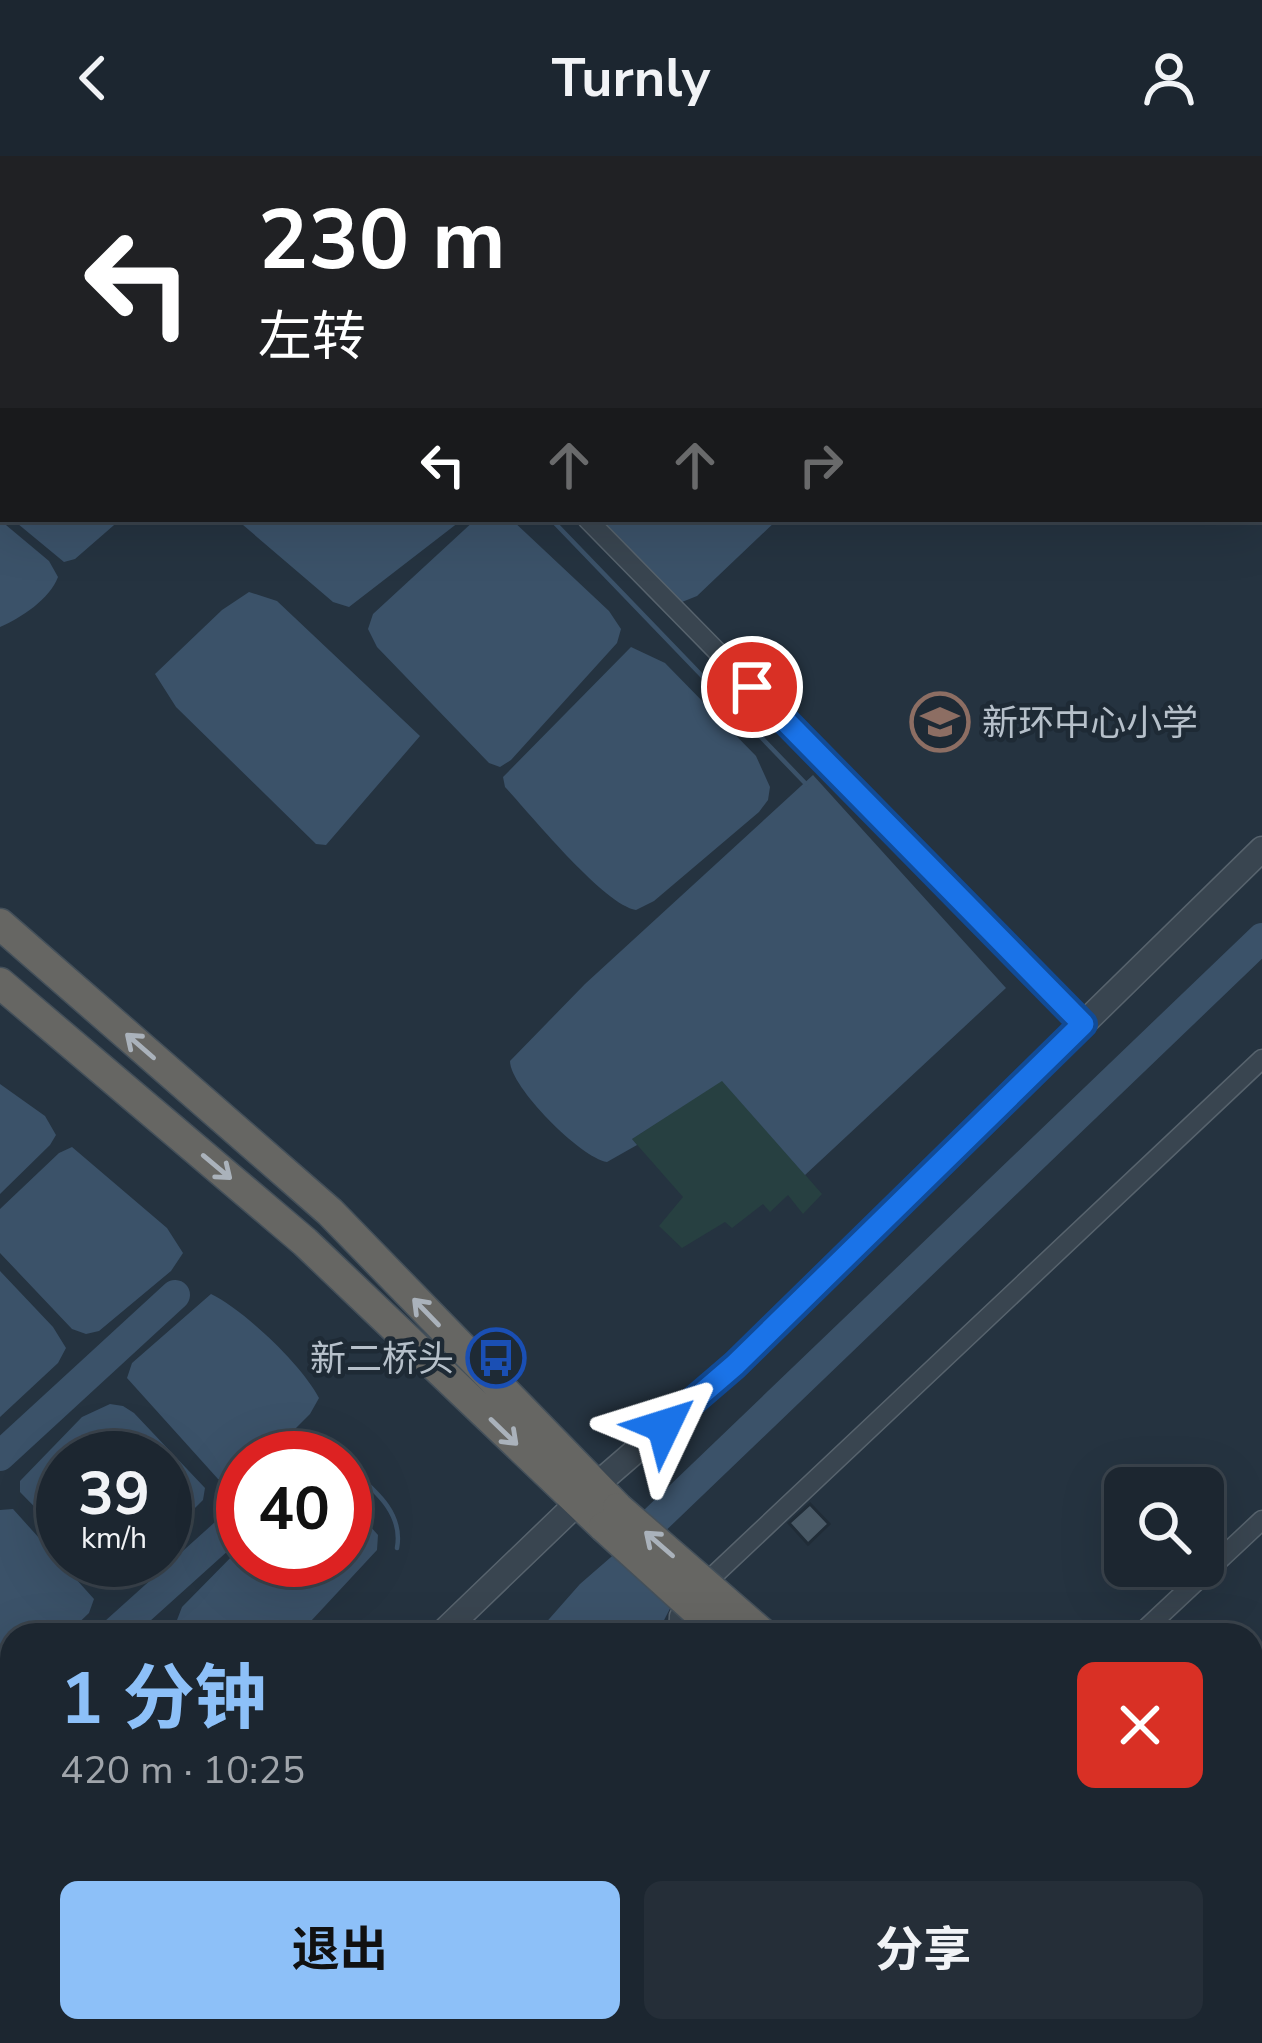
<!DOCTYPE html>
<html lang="zh">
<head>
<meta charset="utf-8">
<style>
	:root { --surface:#1c2630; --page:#252e38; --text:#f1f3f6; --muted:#a0a5ab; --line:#3a434c; --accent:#8dc0f8 }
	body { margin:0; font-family:"Nunito Sans","Noto Sans SC",sans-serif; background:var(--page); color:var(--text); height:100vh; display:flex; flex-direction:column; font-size:45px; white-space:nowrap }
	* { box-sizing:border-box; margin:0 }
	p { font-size:39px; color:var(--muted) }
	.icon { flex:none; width:66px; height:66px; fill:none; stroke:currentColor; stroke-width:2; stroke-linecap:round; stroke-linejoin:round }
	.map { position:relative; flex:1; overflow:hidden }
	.side { position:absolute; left:0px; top:1467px; width:1263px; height:420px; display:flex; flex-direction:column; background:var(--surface); border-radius:36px 36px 0 0; box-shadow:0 12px 48px #0002,0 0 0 3px var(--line) }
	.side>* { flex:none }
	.banner { position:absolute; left:0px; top:0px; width:1263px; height:366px; box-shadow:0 12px 48px #0002,0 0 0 3px var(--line); background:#202124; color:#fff; overflow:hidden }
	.tools { position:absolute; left:1104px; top:1311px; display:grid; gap:24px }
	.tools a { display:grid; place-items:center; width:120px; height:120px; border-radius:18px; background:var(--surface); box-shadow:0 12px 48px #0002,0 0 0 3px var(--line); font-size:60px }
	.speed { position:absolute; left:36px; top:1275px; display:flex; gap:24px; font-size:60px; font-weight:700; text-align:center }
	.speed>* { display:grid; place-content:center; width:156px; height:156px; border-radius:50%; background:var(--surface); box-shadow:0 12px 48px #0002,0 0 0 3px var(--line); line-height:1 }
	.speed small { font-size:30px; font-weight:400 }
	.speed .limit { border:18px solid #d22; background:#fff; color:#111 }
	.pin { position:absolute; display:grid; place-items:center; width:102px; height:102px; color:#fff; margin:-51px; border:6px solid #fff; border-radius:50%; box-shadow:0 3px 12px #0007 }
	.me { position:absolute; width:132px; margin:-66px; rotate:49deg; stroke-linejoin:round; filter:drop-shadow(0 0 9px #0008) }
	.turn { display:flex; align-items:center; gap:42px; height:252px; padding:0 60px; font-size:54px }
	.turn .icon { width:156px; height:156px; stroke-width:2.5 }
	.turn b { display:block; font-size:84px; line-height:102px }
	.lanes { display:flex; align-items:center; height:114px; padding:0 60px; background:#0003; justify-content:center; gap:60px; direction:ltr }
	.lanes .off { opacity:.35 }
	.round { display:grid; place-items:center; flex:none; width:126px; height:126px; border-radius:18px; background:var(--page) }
	.overview { display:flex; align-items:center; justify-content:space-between; height:204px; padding:0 60px }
	h1 { font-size:72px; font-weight:700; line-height:90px; color:var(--accent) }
	.button { display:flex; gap:24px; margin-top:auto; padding:24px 60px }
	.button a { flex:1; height:138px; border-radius:18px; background:var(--accent); color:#111; font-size:48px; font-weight:700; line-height:138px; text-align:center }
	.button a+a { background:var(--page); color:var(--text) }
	header { display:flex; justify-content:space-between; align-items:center; height:156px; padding:0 60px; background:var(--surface); font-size:54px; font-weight:700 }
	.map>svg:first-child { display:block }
	.green { fill:#274041 }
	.water { fill:#3b5269 }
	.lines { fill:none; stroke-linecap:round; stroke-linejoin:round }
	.stream { stroke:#3b5269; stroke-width:4.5 }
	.river { stroke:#3b5269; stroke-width:30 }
	.building { fill:#495966; stroke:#202c37; stroke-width:3 }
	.minor-casing { stroke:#57636d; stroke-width:21 }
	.tertiary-casing { stroke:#57636d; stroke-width:27 }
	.trunk-casing { stroke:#44505a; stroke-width:33 }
	.minor { stroke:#394550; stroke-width:18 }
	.tertiary { stroke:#394550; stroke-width:24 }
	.trunk { stroke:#666663; stroke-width:30 }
	.trunk-bridge-casing { stroke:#44505a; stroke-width:33; stroke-linecap:butt }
	.trunk-bridge { stroke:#666663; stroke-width:30 }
	.oneway { stroke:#aab2bb }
	.route-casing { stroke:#114b97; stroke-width:30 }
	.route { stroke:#1a73e8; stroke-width:21 }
	.labels { text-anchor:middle; stroke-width:9; stroke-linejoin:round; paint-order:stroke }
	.poi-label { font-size:36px; fill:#b6c0ca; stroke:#1e2a35; text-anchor:start }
</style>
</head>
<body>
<header><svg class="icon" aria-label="back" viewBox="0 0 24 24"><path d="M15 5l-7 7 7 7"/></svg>Turnly<svg class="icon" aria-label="person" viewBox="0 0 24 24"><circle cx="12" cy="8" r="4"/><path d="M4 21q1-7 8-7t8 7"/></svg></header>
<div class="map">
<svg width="1262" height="1887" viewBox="0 0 1262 1887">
	<rect width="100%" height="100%" fill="#253340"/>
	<!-- green -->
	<path class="green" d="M 722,924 L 822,1038 L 803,1058 L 788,1039 L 770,1056 L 763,1048 L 732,1072 L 725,1066 L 682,1092 L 659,1070 L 683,1041 L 632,983 Z"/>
	<!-- water -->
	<path class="water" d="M 12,363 L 121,363 L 75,403 L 64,406 Z
		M 236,363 L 463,363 L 349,451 L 333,446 Z
		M 476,363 L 511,363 L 609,455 L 621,473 L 617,487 L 511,604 L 500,611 L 489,607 L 377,491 L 368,473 L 373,458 Z
		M 594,363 L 778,363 L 697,440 L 682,446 L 675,443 Z
		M 0,364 L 49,405 L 58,421 C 50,443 21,462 0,471 Z
		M 249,436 L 277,445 L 420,580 L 326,689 L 316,688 L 176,551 L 155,518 L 222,454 Z
		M 631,491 L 665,507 L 756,600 L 770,631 L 768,644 L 759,656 L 654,745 L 636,754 C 604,749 530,658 505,631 L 503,621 Z
		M 813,619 L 1006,832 L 805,1019 L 722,925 L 632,983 L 637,989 L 607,1006 C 581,1002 510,931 510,905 L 585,828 Z
		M 0,928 L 45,960 L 56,979 L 50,989 L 0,1038 Z
		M 72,991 L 167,1072 L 183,1097 L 171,1115 L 99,1175 L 86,1178 L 72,1173 L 0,1097 L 0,1053 L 59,997 Z
		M 0,1115 L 53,1171 L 66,1192 L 58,1207 L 0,1261 Z
		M 211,1138 C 244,1154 302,1209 319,1242 L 310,1258 L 266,1302 L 243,1302 L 243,1323 L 233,1328 L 218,1323 L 127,1222 L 132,1207 Z
		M 110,1248 L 123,1250 L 134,1257 L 205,1332 L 203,1344 L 165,1382 L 165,1302 L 63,1302 L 63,1380 L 20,1336 L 20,1325 L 82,1261 Z
		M 345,1342 L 378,1379 L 377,1394 L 298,1479 L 179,1477 L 177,1464 L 182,1451 L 243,1389 L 243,1404 L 345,1404 Z
		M 13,1353 L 94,1443 L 89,1457 L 66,1479 L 12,1479 L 12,1532 L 0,1543 L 0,1354 Z
		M 626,1388 L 679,1435 L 660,1472 L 647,1472 L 639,1479 L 535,1479 L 580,1428 Z
		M 9,1618 L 12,1619 L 12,1759 L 0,1771 L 0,1622 Z"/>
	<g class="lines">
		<!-- stream -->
		<path class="stream" d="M 991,0 L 994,3
			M 924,3 L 927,0
			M 1101,3 L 1104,0
			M 1260,280 L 1262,282
			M 551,363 L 806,628
			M 312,1298 L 321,1296 L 337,1302
			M 345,1308 C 370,1331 404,1354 397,1392"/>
		<!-- river -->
		<path class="river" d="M 0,1300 L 175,1139
			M 308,1302 L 312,1298
			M 625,1393 L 1262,782
			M 112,1479 L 243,1361
			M 0,1580 L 12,1569"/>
	</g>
	<!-- building -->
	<path class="building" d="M 810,1348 L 829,1368 L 808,1388 L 789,1367 Z"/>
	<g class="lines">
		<!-- minor casing -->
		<g class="minor-casing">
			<path id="minor" d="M 587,363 L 1083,868
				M 678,1479 L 679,1460 L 694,1438 L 1262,903
				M 1139,1479 L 1262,1364
				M 1251,1856 L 1262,1868
				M 618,1875 L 630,1887
				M 753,1875 L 765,1887
				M 317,1887 L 329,1875
				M 715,1887 L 728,1875
				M 1068,1887 L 1081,1875
				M 1226,1887 L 1238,1875"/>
		</g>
		<!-- tertiary casing -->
		<g class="tertiary-casing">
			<path id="tertiary" d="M 440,1479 L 594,1331 L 735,1209 L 1262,693
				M 15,1887 L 28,1875"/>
		</g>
		<!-- trunk casing -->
		<g class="trunk-casing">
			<path id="trunk" d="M 0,768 L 330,1056 L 618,1352
				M 0,827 L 305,1086 L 604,1371
				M 1133,1875 L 1146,1887
				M 1190,1875 L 1203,1887"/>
		</g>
		<!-- minor -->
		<use href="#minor" class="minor"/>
		<!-- tertiary -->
		<use href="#tertiary" class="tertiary"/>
		<!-- trunk -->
		<use href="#trunk" class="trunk"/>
		<!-- trunk-bridge casing -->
		<g class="trunk-bridge-casing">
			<path id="trunk-bridge" d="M 618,1352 L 763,1478
				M 604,1371 L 723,1479"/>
		</g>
		<!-- trunk-bridge -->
		<use href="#trunk-bridge" class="trunk-bridge"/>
	</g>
	<!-- one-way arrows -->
	<defs><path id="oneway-shaft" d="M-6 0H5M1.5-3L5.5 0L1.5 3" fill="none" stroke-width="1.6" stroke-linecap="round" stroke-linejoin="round" transform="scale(3)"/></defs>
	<g class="oneway">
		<use href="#oneway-shaft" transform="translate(140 890) rotate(-139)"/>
		<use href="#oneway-shaft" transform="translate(217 1011) rotate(40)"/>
		<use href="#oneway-shaft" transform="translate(426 1156) rotate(-134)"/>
		<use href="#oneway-shaft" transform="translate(504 1276) rotate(44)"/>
		<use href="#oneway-shaft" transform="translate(659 1388) rotate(-139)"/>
	</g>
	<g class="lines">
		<!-- route casing -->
		<g class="route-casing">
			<path id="route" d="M 664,1270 L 735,1209 L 1083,868 L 752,531"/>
		</g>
		<!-- route -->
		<use href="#route" class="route"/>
	</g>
	<!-- icons -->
	<defs>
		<g id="school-ring" transform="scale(3)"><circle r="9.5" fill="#1e2a35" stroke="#8d6e63" stroke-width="1.5"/><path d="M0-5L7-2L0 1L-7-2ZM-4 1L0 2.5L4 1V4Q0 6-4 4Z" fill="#8d6e63"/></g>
		<g id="bus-ring" transform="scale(3)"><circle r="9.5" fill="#1e2a35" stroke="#1a4fb4" stroke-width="1.5"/><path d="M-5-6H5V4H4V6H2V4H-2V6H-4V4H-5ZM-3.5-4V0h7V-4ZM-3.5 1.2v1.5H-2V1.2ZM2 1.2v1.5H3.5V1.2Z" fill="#1a4fb4"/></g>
	</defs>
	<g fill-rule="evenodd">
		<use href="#school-ring" x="940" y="566"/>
		<use href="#bus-ring" x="496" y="1202"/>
	</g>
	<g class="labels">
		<!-- poi labels -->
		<g class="poi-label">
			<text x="982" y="579">新环中心小学</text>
			<text x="454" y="1215" text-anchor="end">新二桥头</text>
		</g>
	</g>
</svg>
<div class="tools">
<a><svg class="icon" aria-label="search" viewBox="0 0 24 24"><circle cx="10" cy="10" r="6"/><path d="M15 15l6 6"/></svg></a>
</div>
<div class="speed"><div>39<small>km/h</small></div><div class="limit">40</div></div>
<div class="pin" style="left:752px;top:531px;background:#d93025"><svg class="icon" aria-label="arrive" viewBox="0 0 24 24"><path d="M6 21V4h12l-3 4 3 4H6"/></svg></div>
<svg class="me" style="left:664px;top:1270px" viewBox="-20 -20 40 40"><path d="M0-17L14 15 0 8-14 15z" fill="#1a73e8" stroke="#fff" stroke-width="4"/></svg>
<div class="banner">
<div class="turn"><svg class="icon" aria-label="left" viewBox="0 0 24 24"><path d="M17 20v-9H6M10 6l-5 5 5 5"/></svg><div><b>230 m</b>左转</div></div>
<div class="lanes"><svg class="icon" aria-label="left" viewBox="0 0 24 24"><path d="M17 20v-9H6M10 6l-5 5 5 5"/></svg><svg class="icon off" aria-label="ahead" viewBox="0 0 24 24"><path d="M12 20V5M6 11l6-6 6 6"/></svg><svg class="icon off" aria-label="ahead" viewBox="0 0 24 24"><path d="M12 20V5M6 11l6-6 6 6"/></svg><svg class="icon off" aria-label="right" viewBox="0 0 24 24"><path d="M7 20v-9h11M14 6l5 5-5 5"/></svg></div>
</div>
<section class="side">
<div class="overview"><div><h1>1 分钟</h1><p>420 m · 10:25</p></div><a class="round" style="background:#d93025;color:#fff"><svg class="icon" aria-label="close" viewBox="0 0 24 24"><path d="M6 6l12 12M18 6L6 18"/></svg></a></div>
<div class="button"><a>退出</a><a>分享</a></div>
</section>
</div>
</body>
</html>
